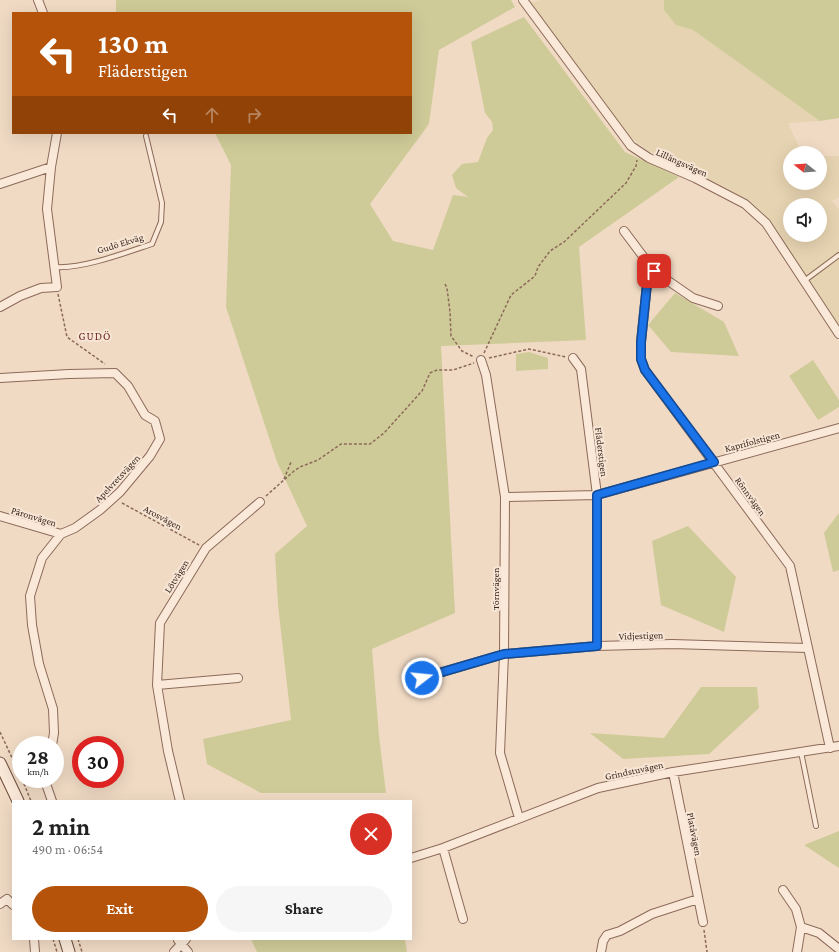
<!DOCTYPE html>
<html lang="en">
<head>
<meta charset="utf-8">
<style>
	:root { --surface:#fff; --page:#f6f6f6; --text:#222; --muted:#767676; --accent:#b45309 }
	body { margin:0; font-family:"Crimson Pro",serif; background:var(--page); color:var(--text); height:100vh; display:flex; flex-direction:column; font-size:15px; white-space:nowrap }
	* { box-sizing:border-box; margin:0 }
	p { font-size:13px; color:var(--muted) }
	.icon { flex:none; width:22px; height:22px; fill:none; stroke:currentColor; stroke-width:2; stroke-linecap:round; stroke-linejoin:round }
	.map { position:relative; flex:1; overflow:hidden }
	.details { position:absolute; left:12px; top:800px; width:400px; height:140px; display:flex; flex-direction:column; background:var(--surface); border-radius:0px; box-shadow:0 4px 16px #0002 }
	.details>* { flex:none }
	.guide { position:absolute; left:12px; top:12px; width:400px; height:122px; border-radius:0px; box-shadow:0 4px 16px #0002; background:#b45309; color:#fff; overflow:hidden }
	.needle { width:26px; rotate:287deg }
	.controls { position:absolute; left:783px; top:146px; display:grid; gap:8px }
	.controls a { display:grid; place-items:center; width:44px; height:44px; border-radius:50%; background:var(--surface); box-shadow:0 4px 16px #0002; font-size:20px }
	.speed { position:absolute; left:12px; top:736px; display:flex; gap:8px; font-size:20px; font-weight:700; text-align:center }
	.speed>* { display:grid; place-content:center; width:52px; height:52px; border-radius:50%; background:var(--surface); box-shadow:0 4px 16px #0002; line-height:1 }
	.speed small { font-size:10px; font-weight:400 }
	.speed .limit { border:6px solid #d22; background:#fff; color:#111 }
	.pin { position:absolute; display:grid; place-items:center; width:34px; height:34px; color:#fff; margin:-17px; border-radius:8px; box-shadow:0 2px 6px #0006 }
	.me { position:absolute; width:44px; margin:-22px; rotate:74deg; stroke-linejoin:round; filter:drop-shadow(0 0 3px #0008) }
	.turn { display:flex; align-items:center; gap:14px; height:84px; padding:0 20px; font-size:18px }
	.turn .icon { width:52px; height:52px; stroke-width:2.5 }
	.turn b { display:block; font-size:28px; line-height:34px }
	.lanes { display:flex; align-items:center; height:38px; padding:0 20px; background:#0003; justify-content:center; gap:20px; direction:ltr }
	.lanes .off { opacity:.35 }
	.round { display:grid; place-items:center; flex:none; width:42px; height:42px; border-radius:21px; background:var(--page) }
	.headline { display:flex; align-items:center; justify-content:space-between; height:68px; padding:0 20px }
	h1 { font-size:24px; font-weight:700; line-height:30px }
	.cta { display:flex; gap:8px; margin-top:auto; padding:8px 20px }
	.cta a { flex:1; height:46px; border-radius:24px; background:var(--accent); color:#fff; font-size:16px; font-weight:700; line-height:46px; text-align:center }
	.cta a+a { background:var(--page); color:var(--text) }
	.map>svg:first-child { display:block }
	.farmland { fill:#e6d3b1; fill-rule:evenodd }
	.green { fill:#cfcb98 }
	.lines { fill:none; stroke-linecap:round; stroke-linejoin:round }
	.service-casing { stroke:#8c6a5a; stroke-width:6 }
	.minor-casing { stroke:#8c6a5a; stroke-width:10 }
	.secondary-casing { stroke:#6e4c3d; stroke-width:13 }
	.path { stroke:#8c6a5a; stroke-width:1.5; stroke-dasharray:3 2; stroke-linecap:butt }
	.service { stroke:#fae9d8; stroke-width:4 }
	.minor { stroke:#fae9d8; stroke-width:8 }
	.secondary { stroke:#fae9d8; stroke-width:11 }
	.route-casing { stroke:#114b97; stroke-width:10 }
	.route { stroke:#1a73e8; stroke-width:7 }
	.labels { text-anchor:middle; stroke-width:4; stroke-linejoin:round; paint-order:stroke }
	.street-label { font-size:10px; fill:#3c271e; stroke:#f7e6d5 }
	.neighbourhood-label { font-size:11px; letter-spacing:1px; fill:#6a1c1b; stroke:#f7e6d5 }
</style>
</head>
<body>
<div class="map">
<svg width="839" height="952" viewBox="0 0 839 952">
	<rect width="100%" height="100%" fill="#f0dac4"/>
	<!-- farmland -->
	<path class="farmland" d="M 540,0 L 664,0 L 664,10 L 676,25 L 693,30 L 820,121 L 788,123 L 799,147 L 810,153 L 790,153 L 790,183 L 820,183 L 820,156 L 839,156 L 839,197 L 832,201 L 839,209 L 839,326 L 802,275 L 767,220 L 749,202 L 702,177 L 647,150 L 629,136 L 570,59 L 531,3 ZM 790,205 L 820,205 L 820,235 L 790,235 Z"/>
	<!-- green -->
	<path class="green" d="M 116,0 L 511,0 L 515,7 L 439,50 L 429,124 L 370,204 L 393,241 L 433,250 L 453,195 L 468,197 L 456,188 L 452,175 L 462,164 L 478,162 L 487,138 L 493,130 L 492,122 L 485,113 L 471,42 L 524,17 L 625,152 L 679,177 L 579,247 L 586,340 L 441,346 L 455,613 L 372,649 L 379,736 L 386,793 L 261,793 L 207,764 L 203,739 L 291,720 L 278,605 L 275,554 L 307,526 L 277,462 L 226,307 L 231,165 L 215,133 L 411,133 L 411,13 L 116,13 Z
		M 664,0 L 839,0 L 839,118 L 820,121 L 693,30 L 676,25 L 664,10 Z
		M 675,293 L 724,322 L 739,356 L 671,352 L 648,325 Z
		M 529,352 L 548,358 L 548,369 L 516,371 L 516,354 Z
		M 813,360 L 839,400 L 839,407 L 818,420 L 789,376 Z
		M 839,513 L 839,570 L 833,572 L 824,533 Z
		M 688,526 L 736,577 L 724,632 L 661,605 L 652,541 Z
		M 701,687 L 757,687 L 759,708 L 709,754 L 623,759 L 590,733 L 664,738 Z
		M 839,831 L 839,868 L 804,845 Z
		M 251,939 L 405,939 L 407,952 L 257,952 Z"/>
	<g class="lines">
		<!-- service casing -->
		<g class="service-casing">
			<path id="service" d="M 55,267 C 82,269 125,253 152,244 L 161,222 L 162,203 L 146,136
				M 804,281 L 839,255
				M 801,752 L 816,826"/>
		</g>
		<!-- minor casing -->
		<g class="minor-casing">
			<path id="minor" d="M 38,0 L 43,13
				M 523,0 L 631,146 L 649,158 L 695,178 L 745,204 L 766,223 L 839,334
				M 0,184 L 51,167
				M 624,231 L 654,271 L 647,284 L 641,342 L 641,359 L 645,370 L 790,566 L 830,748
				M 654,271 L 693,298 L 718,306
				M 0,307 L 20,296 L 41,288 L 57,287 L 47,209 L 51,167 L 57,133
				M 573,358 L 581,369 L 597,495 L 597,646
				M 481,360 L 486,375 L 505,497 L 504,654 L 500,753 L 519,818
				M 0,378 L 69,374 L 115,373 L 128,386 L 145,415 L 155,421 L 160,439 L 150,456 L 120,492 L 100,510 L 75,528 L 61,534 L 42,558 L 30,596 L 32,625 L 39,664 L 53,709 L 54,733 L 52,745
				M 505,497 L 597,495 L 839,428
				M 0,516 L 61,534
				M 408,682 L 504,654 L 597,646 L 672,644 L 808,648
				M 157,685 L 238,678
				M 673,772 L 703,922
				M 46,779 L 45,781 L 52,801
				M 180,801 L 168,751 L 157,685 L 160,623 L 206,548 L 260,502
				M 443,848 L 463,919
				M 411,858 L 443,848 L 598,788 L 673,772 L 839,746
				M 783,890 L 796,909 L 801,927 L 797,952
				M 0,904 L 7,899 L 13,905
				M 801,927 L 819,933 L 839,949
				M 34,939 L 35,952
				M 178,940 L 188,952
				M 174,952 L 186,939
				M 601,952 L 603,941 L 607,935 L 620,931 L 652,914 L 698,899"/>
		</g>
		<!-- secondary casing -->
		<g class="secondary-casing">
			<path id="secondary" d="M 0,763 L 18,801
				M 65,939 L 69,952"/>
		</g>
		<!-- path -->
		<path class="path" d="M 445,284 L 447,288 L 450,312 L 451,336 L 462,351 L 474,357
			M 58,294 L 67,337 L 105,364
			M 484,353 L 511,295 L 535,276 L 538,267 L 550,251 L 564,242 L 626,183 L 636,166 L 637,160
			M 489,358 L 529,349 L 566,357
			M 284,479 L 291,462
			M 266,496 L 294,471 L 300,467 L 318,460 L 341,444 L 370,444 L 384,433 L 422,391 L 430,373 L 437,370 L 453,370 L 474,363
			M 122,503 L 199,545
			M 0,732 L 21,777
			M 22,779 L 31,801
			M 704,930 L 707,952
			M 53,939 L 57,952
			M 78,939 L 82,952"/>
		<!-- service -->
		<use href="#service" class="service"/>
		<!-- minor -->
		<use href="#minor" class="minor"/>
		<!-- secondary -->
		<use href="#secondary" class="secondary"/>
	</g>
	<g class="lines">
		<!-- route casing -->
		<g class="route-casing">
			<path id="route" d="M 422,678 L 504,654 L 597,646 L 597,495 L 714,462 L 645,370 L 641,359 L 641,342 L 647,284 L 654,271"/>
		</g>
		<!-- route -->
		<use href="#route" class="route"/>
	</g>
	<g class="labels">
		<!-- street labels -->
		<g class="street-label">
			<text transform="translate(682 162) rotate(24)" y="4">Lillängsvägen</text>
			<text transform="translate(120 243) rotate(-17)" y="4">Gudö Ekväg</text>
			<text transform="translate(752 441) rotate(-15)" y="4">Kaprifolstigen</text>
			<text transform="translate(602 452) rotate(83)" y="4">Fläderstigen</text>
			<text transform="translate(117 478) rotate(-47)" y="4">Apelvretsvägen</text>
			<text transform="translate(751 496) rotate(54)" y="4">Rönnvägen</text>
			<text transform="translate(34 516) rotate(17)" y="4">Päronvägen</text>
			<text transform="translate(163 517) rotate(28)" y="4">Arosvägen</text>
			<text transform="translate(176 576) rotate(-58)" y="4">Lötvägen</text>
			<text transform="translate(495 589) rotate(-90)" y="4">Törnvägen</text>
			<text transform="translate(641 635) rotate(-2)" y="4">Vidjestigen</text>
			<text transform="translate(634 770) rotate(-12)" y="4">Grindstuvägen</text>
			<text transform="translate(695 834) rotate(79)" y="4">Platåvägen</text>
		</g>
		<!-- neighbourhood labels -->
		<g class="neighbourhood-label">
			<text x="95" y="340">GUDÖ</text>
		</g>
	</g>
</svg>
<div class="controls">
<a><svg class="needle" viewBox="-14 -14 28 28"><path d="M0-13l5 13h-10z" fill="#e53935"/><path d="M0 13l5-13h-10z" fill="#767676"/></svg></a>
<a><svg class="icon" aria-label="sound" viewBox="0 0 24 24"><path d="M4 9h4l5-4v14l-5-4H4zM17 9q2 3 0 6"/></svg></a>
</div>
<div class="speed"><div>28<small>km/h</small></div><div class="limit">30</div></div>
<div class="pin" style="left:654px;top:271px;background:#d93025"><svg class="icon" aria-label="arrive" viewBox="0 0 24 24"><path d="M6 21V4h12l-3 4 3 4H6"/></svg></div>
<svg class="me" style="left:422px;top:678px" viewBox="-20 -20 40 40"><circle r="17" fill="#1a73e8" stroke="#fff" stroke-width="3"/><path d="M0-11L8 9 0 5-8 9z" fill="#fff"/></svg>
<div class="guide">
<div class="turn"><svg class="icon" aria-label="left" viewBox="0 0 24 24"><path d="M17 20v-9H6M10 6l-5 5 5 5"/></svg><div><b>130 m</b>Fläderstigen</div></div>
<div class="lanes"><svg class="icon" aria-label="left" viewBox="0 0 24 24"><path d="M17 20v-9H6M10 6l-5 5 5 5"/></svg><svg class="icon off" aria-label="ahead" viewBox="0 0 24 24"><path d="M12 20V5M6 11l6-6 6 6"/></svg><svg class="icon off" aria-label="right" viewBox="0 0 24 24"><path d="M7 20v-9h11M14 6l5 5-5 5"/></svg></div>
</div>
<section class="details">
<div class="headline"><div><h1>2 min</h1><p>490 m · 06:54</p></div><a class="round" style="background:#d93025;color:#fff"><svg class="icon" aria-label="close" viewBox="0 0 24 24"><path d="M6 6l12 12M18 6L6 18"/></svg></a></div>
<div class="cta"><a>Exit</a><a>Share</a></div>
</section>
</div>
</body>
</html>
